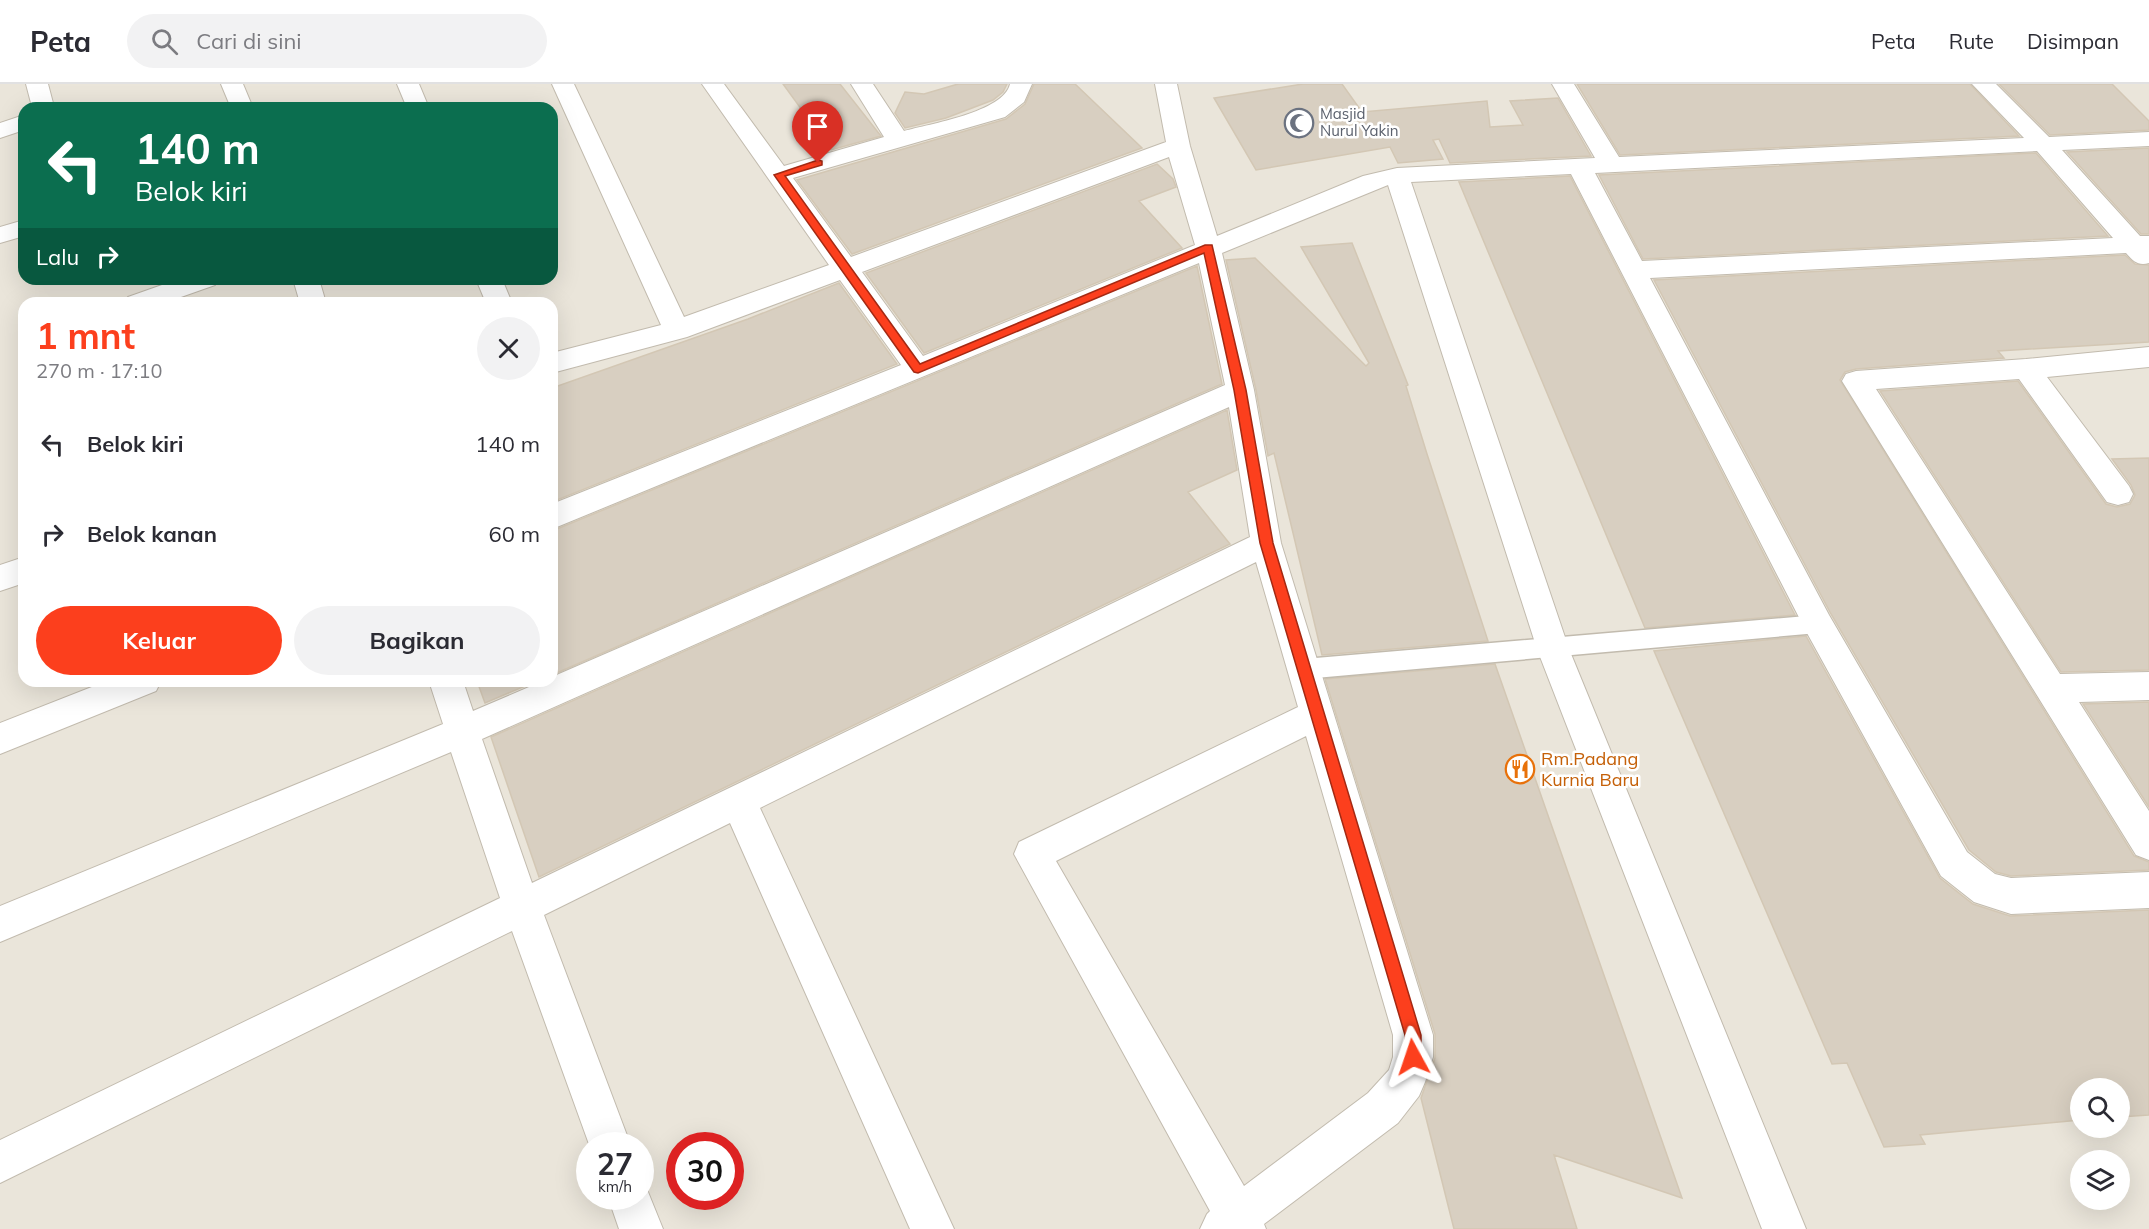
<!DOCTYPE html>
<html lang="id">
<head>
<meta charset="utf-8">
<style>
	:root { --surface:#fff; --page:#f2f2f3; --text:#2b2b33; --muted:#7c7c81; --line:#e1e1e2; --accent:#fc3f1d }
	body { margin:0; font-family:Mulish,sans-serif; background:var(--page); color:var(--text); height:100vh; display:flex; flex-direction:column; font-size:22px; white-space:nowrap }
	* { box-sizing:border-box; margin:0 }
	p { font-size:20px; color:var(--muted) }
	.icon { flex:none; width:33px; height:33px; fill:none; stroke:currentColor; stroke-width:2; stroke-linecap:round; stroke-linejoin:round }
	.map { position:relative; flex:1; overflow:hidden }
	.drawer { position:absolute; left:18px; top:213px; width:540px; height:390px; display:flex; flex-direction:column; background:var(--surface); border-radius:18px; box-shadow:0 6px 24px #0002 }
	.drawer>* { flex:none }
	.hud { position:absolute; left:18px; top:18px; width:540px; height:183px; border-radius:18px; box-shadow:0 6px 24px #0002; background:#0b6e4f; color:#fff; overflow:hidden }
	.fabs { position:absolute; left:2070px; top:994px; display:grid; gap:12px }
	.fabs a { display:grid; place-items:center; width:60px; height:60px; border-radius:50%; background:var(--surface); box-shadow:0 6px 24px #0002; font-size:30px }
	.speed { position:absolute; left:576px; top:1048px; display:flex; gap:12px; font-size:30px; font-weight:700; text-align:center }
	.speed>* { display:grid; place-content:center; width:78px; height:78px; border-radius:50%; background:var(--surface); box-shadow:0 6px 24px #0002; line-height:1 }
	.speed small { font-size:15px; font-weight:400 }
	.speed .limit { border:9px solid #d22; background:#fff; color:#111 }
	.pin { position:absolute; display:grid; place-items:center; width:51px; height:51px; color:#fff; margin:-62px -26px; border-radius:50% 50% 50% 0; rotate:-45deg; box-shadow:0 0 6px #0007 }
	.pin .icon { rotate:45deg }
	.me { position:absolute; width:66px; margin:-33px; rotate:355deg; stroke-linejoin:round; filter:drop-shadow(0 0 4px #0008) }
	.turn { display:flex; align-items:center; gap:21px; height:126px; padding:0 18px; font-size:27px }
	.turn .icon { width:78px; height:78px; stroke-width:2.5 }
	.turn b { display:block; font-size:42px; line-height:51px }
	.then { display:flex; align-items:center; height:57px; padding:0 18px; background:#0003; gap:12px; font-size:22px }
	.round { display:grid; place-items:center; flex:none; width:63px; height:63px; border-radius:32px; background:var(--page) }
	.overview { display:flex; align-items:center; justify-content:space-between; height:102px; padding:0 18px }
	h1 { font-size:36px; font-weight:700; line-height:45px; color:var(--accent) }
	.action { display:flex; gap:12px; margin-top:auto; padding:12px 18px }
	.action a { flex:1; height:69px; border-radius:36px; background:var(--accent); color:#fff; font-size:24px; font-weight:700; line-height:69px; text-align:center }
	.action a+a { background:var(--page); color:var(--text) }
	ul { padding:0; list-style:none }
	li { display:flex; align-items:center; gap:18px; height:90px; padding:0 18px }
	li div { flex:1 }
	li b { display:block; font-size:22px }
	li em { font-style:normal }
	header { display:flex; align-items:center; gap:36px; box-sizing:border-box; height:84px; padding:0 30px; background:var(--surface); border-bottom:2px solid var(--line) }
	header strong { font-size:28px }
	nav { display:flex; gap:33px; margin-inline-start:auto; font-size:21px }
	.search { width:420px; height:54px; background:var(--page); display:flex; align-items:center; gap:15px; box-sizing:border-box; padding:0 21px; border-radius:33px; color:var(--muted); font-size:22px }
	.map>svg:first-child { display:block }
	.residential { fill:#eae5da; fill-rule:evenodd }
	.building { fill:#d8cfc1; stroke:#d3c7b4; stroke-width:1.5 }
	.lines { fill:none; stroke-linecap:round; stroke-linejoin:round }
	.lane-casing { stroke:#c2bbae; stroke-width:3 }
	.street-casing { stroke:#c2bbae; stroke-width:2 }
	.lane { fill:#fff; fill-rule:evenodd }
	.street { fill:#fff; fill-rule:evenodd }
	.route { fill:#fc3f1d; stroke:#a42913; stroke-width:1.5 }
	.labels { text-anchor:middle; stroke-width:5; stroke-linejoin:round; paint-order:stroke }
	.far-worship-label { font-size:15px; fill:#5b616d; stroke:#fff; text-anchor:start }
	.food-label { font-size:18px; fill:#c56008; stroke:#fff; text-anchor:start }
</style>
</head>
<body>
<header>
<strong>Peta</strong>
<div class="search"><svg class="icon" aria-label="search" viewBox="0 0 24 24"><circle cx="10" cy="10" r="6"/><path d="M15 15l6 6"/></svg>Cari di sini</div>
<nav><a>Peta</a><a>Rute</a><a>Disimpan</a></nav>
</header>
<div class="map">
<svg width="2149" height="1145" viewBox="0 0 2149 1145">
	<rect width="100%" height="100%" fill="#f6f3ec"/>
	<!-- residential -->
	<path class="residential" d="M 0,0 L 2149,0 L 2149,1145 L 0,1145 ZM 24,24 L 552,24 L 552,195 L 24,195 ZM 24,219 L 552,219 L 552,597 L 24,597 ZM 2080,1005 L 2120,1005 L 2120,1044 L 2080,1044 ZM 590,1062 L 640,1062 L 640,1113 L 590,1113 ZM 680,1062 L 730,1062 L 730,1113 L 680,1113 ZM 2080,1077 L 2120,1077 L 2120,1116 L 2080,1116 Z"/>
	<!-- building -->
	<path class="building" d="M 783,0 L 840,0 L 881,52 L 831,66 Z
		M 958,0 L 1007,0 L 1003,8 L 993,16 L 946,34 L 905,44 L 895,29 L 905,8 L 924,10 Z
		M 1034,0 L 1075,0 L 1142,64 L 852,170 L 797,96 L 1006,35 L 1025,20 Z
		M 1303,0 L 1342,0 L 1362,28 L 1487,17 L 1490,43 L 1523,41 L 1510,17 L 1558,14 L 1591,72 L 1450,79 L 1439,55 L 1433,56 L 1443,75 L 1398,79 L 1390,63 L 1256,86 L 1214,14 Z
		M 1577,0 L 1970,0 L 2019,52 L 1620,71 Z
		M 1999,0 L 2112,0 L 2149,37 L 2149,46 L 2050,51 Z
		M 2149,64 L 2149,150 L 2141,150 L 2067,68 Z
		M 2036,69 L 2108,152 L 1643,175 L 1599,91 Z
		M 1157,80 L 1173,95 L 1176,103 L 1139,117 L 1182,164 L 924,269 L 866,189 Z
		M 1570,92 L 1795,531 L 1645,544 L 1459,98 Z
		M 1352,159 L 1408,301 L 1406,302 L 1427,370 L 1488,557 L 1322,571 L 1274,369 L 1268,372 L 1256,306 L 1226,176 L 1255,174 L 1366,282 L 1369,279 L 1301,163 Z
		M 2125,171 L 2135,180 L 2149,181 L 2149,258 L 1998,267 L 2004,274 L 1856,285 L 1845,288 L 1840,296 L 2134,772 L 2149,778 L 2149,786 L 2011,792 L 1996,788 L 1969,766 L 1831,530 L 1654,196 Z
		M 1197,182 L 1222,300 L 552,591 L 552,447 Z
		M 839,199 L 897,280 L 552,418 L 552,304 L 748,235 Z
		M 2018,297 L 2106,420 L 2117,423 L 2130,420 L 2135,411 L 2131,401 L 2112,375 L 2149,374 L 2149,586 L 2061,588 L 1880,307 Z
		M 1227,326 L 1237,386 L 1188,408 L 1230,460 L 539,793 L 491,653 Z
		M 1806,552 L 1940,794 L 1973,820 L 2010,832 L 2149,826 L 2149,1031 L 2120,1033 L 2120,1005 L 2080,1005 L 2080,1036 L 1920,1051 L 1925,1060 L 1884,1063 L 1847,979 L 1832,980 L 1654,567 Z
		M 1495,580 L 1682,1114 L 1554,1071 L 1577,1145 L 1454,1145 L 1421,1014 L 1435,974 L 1435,950 L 1325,595 Z
		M 477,597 L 537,597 L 485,619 Z
		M 2149,618 L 2149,723 L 2083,620 Z"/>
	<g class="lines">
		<!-- lane casing -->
		<g class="lane-casing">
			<path id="lane" d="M 1818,531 L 1826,534 L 1829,540 L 1826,546 L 1818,549 L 1304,595 L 1296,592 L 1293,585 L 1296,578 L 1304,575 Z"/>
		</g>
		<!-- street casing -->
		<g class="street-casing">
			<path id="street" d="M 26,0 L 48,0 L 53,19 L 50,24 L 28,24 L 31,19 Z
				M 221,0 L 243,0 L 253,24 L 231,24 Z
				M 397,0 L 419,0 L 429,24 L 407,24 Z
				M 552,0 L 574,0 L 684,233 L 829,181 L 702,0 L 724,0 L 784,82 L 884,53 L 851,0 L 873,0 L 904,47 C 929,40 1004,28 1010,0 L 1032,0 L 1024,18 L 1005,33 L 793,94 L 851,173 L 1166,58 L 1155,0 L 1177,0 L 1190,62 L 1217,152 L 1363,92 L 1397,84 L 1595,74 L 1552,0 L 1574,0 L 1619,73 L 2024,54 L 1972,0 L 1996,0 L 2049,53 L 2149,48 L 2149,62 L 2062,66 L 2140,152 L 2149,152 L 2149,179 C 2138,182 2133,177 2126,169 L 1650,194 L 1829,531 L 1967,768 L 1995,790 L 2011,794 L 2149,788 L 2149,824 L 2011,830 L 1974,818 L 1941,792 L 1807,549 L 1571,90 L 1411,98 L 1569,565 L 1806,1145 L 1762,1145 L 1537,565 L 1388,101 L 1222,169 L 1254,306 L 1281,459 L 1433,951 L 1433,973 L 1425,998 L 1419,1012 L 1398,1039 L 1264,1140 L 1266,1145 L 1200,1145 L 1207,1130 L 1210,1127 L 1014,770 L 1019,758 L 1298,623 L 1256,478 L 760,724 L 954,1145 L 910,1145 L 730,739 L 544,831 L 631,1062 L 590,1063 L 512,847 L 0,1099 L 0,1056 L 500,814 L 451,668 L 0,858 L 0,822 L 443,640 L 429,597 L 463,597 L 473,627 L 543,597 L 552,597 L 552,593 L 1225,301 L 1199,179 L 552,445 L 552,420 L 901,281 L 840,196 L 687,253 L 552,289 L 552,269 L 661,241 ZM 2037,67 L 2113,154 L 1642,177 L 1595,89 ZM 1169,73 L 1195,161 L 923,272 L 862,188 ZM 1229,323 L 1250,453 L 532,799 L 482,655 ZM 1306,652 L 1393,951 L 1393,973 L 1389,986 L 1368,1009 L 1244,1102 L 1056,777 Z
				M 24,31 L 24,46 L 0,54 L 0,39 Z
				M 24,136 L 24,152 L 0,159 L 0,143 Z
				M 179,195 L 219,195 L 215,201 L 164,219 L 124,219 L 128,213 Z
				M 293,195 L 319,195 L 326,219 L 300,219 Z
				M 476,195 L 502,195 L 512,219 L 486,219 Z
				M 2149,263 L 2149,283 L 2047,293 L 2129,402 L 2133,410 L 2129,418 L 2118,421 L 2107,418 L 2019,295 L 1876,305 L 2060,590 L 2149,588 L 2149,616 L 2079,618 L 2149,727 L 2149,776 L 2136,771 L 1842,297 L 1846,290 L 1856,287 L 2026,275 Z
				M 24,473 L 24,499 L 0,507 L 0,481 Z
				M 107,597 L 161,597 L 156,607 L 0,670 L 0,639 Z
				M 640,1096 L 644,1098 L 663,1145 L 619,1145 L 608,1113 L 640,1113 Z"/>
		</g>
		<!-- lane -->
		<use href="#lane" class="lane"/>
		<!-- street -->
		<use href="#street" class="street"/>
	</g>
	<!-- route -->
	<path class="route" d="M 818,76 L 822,77 L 822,81 L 785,92 L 920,280 L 1205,161 L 1212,161 L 1246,306 L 1273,459 L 1421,951 L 1421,973 L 1419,978 L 1413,981 L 1407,978 L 1405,973 L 1405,951 L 1260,459 L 1234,306 L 1204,169 L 918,289 L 914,288 L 774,91 Z"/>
	<!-- icons -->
	<defs>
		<g id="mosque-ring" transform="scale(1.5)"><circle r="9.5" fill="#fff" stroke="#6b7280" stroke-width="1.5"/><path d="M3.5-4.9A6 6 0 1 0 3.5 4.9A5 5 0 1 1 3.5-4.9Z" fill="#6b7280"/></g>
		<g id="restaurant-ring" transform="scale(1.5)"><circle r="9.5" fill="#fff" stroke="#e8710a" stroke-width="1.5"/><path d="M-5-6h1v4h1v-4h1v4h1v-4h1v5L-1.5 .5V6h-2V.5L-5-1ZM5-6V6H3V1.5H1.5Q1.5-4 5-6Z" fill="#e8710a"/></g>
	</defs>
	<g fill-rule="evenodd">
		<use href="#mosque-ring" x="1299" y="39"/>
		<use href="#restaurant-ring" x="1520" y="685"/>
	</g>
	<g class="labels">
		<!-- far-worship labels -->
		<g class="far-worship-label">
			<text x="1320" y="35">Masjid<tspan x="1320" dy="17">Nurul Yakin</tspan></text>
		</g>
		<!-- food labels -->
		<g class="food-label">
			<text x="1541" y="681">Rm.Padang<tspan x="1541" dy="21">Kurnia Baru</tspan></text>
		</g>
	</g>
</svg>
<div class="fabs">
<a><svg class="icon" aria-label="search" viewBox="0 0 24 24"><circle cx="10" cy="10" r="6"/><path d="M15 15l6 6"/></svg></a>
<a><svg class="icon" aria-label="layers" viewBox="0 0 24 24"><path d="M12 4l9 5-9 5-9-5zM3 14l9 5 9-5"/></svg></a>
</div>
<div class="speed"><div>27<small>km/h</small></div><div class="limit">30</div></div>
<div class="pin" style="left:818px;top:79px;background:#d93025"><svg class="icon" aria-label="arrive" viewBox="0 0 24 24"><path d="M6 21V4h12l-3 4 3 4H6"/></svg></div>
<svg class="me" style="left:1413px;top:973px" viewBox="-20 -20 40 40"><path d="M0-17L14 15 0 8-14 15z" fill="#fc3f1d" stroke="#fff" stroke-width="4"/></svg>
<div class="hud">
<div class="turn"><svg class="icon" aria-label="left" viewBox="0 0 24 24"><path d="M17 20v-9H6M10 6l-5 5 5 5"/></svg><div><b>140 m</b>Belok kiri</div></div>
<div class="then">Lalu<svg class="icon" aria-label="right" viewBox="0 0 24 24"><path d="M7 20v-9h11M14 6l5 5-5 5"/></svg></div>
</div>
<section class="drawer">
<div class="overview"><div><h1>1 mnt</h1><p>270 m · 17:10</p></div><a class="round"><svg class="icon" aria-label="close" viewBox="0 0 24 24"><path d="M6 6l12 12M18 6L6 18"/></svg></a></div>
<ul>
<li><svg class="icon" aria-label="left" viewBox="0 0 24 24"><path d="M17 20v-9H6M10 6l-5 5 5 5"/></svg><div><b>Belok kiri</b></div><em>140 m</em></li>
<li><svg class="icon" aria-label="right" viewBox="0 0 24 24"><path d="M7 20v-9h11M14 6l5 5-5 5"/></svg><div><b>Belok kanan</b></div><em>60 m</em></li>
</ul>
<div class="action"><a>Keluar</a><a>Bagikan</a></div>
</section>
</div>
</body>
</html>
